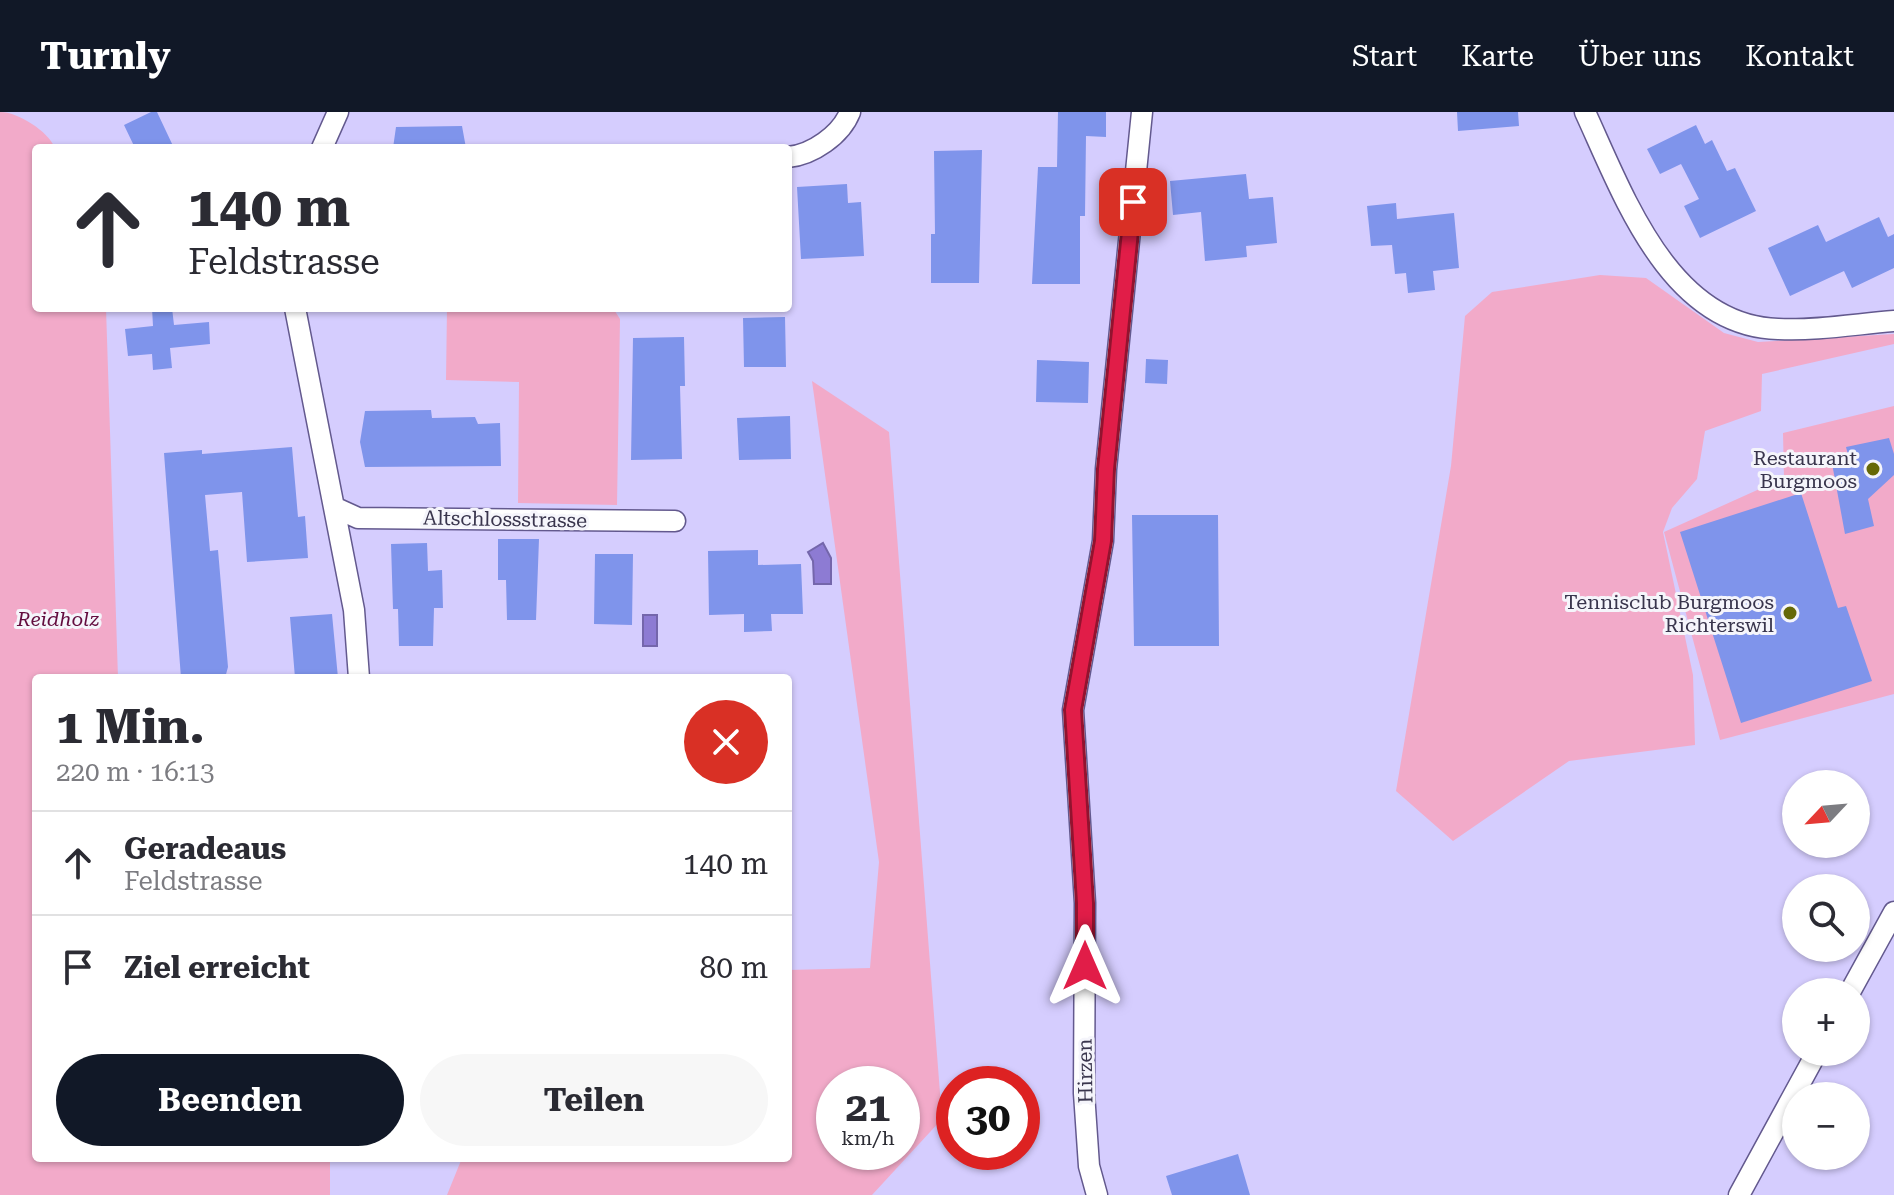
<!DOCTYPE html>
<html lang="de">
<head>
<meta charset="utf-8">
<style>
	:root { --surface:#fff; --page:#f7f7f7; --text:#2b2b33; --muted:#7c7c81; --line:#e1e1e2; --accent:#111827 }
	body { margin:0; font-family:"Roboto Serif",serif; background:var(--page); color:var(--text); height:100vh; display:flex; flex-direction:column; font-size:30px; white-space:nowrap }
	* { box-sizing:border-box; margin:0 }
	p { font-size:26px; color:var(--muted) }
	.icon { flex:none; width:44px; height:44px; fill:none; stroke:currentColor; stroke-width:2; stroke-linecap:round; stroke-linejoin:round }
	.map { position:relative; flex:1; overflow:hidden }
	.drawer { position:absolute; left:32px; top:562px; width:760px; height:488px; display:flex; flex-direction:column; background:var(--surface); border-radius:8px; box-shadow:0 2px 6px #0004 }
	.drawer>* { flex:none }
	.banner { position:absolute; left:32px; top:32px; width:760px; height:168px; border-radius:8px; box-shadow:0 2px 6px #0004; background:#fff; color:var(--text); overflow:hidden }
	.needle { width:52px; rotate:244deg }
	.fabs { position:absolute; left:1782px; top:658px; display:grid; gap:16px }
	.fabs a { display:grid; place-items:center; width:88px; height:88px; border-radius:50%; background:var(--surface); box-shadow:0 2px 6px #0004; font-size:40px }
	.speed { position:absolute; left:816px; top:954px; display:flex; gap:16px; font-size:40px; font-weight:700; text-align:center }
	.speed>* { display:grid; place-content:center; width:104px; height:104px; border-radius:50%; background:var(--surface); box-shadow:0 2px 6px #0004; line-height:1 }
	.speed small { font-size:20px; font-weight:400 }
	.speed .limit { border:12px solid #d22; background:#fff; color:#111 }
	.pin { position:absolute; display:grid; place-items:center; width:68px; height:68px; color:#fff; margin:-34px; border-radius:16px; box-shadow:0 4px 12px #0006 }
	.me { position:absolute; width:88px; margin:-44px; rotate:0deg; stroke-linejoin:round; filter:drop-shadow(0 0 6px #0008) }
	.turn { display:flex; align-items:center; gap:28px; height:168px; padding:0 24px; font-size:36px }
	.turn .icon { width:104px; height:104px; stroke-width:2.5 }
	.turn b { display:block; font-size:56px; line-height:68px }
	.round { display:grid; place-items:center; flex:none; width:84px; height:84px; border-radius:42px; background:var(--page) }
	.overview { display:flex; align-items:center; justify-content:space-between; height:136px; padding:0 24px }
	h1 { font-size:48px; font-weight:700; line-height:60px }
	.button { display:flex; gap:16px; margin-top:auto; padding:16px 24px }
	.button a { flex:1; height:92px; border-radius:48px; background:var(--accent); color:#fff; font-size:32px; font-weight:700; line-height:92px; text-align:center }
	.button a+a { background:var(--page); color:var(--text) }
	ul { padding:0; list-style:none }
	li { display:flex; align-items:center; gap:24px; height:104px; padding:0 24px; border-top:2px solid var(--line) }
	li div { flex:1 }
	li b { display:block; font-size:30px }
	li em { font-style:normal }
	header { display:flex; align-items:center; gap:48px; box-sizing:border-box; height:112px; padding:0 40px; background:var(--accent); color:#fff }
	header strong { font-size:38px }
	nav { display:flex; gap:44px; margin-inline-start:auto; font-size:28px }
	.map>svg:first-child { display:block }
	.green { fill:#f2aac9; fill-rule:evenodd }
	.water { fill:#8d7bd3; stroke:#7466ab; stroke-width:2 }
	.building { fill:#7f94eb }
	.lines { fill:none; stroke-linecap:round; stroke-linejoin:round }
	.street-casing { stroke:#63598e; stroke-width:23 }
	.street { stroke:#fff; stroke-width:20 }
	.route-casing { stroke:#92132f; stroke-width:20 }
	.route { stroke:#e11d48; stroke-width:14 }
	.poi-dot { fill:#666908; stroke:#f5f5fb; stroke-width:3 }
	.labels { text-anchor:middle; stroke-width:6; stroke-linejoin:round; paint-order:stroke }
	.poi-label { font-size:20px; fill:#39354d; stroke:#f5f5fb; text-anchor:end }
	.street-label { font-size:20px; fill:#39354d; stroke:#f5f5fb }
	.park-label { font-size:20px; font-style:italic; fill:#630c3e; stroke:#f5f5fb }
</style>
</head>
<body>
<header>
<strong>Turnly</strong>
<nav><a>Start</a><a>Karte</a><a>Über uns</a><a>Kontakt</a></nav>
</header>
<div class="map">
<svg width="1894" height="1083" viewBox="0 0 1894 1083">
	<rect width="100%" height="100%" fill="#d5cdfe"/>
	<!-- green -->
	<path class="green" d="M 0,0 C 18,0 48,19 55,36 L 36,36 L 36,196 L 106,196 L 118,566 L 36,566 L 36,1046 L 330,1046 L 330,1083 L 0,1083 Z
		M 1600,163 L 1646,166 L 1724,221 L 1758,230 L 1894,222 L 1894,232 L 1762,262 L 1761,299 L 1705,319 L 1697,367 L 1672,396 L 1663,420 L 1693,563 L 1695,633 L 1569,649 L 1453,729 L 1396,679 L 1451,354 L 1465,204 L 1492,180 Z
		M 447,196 L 613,196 L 620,207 L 617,393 L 518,391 L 519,270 L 446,268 Z
		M 812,269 L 889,320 L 942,1007 L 872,1083 L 447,1083 L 462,1046 L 788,1046 L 788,858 L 870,856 L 879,750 ZM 902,972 L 902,1040 L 834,1040 L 834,972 Z
		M 1894,294 L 1894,582 L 1720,628 L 1664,420 L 1784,366 L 1783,321 Z"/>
	<!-- water -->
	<path class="water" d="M 823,431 L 831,446 L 831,472 L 814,472 L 813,449 L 808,440 Z
		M 643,503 L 657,503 L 657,534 L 643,534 Z"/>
	<!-- building -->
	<path class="building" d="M 151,0 L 157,0 L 174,36 L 135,36 L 124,13 Z
		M 1058,0 L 1106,0 L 1106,25 L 1086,24 L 1085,104 L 1080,104 L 1080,172 L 1032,172 L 1038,55 L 1057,55 Z
		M 1457,0 L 1518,0 L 1519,14 L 1458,19 Z
		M 1696,13 L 1705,32 L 1712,28 L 1727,59 L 1735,56 L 1756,99 L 1700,126 L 1684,94 L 1699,87 L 1681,52 L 1660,62 L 1647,37 Z
		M 462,14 L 466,36 L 393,36 L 396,15 Z
		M 982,38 L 979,171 L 931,171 L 931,122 L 935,122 L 934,39 Z
		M 1246,62 L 1249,87 L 1273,85 L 1277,131 L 1246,134 L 1247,145 L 1205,149 L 1201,100 L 1173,103 L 1170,69 Z
		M 847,72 L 848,91 L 861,90 L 864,144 L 801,147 L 797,75 Z
		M 1396,91 L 1397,107 L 1454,101 L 1459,156 L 1433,159 L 1435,178 L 1408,181 L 1406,161 L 1395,162 L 1392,133 L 1371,134 L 1367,94 Z
		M 1879,105 L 1888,125 L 1894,122 L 1894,156 L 1852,176 L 1844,159 L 1790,184 L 1768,136 L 1818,113 L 1826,130 Z
		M 152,196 L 172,196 L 174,213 L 209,210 L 210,232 L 170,236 L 172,256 L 153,258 L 152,242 L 128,244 L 125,217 L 153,214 Z
		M 785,205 L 786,255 L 744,255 L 743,206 Z
		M 684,225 L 685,274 L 680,274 L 682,347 L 631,348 L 633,226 Z
		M 1146,247 L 1168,248 L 1167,272 L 1145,271 Z
		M 1037,248 L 1089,250 L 1088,291 L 1036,290 Z
		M 431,298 L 432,306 L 475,305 L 478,312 L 500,311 L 501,354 L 365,355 L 360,330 L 365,299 Z
		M 790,304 L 791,347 L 739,348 L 737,306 Z
		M 1889,326 L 1894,342 L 1894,363 L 1868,387 L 1874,414 L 1845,422 L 1831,346 L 1848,343 L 1846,335 Z
		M 292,335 L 298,405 L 305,404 L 308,446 L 247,450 L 242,380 L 205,383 L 210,439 L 218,438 L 228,555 L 225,566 L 181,566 L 164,341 L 202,338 L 202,342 Z
		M 1801,381 L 1838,496 L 1846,494 L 1872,569 L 1741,611 L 1680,420 Z
		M 1132,403 L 1218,403 L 1219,534 L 1134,534 Z
		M 498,427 L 539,427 L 536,508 L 507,508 L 506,468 L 498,468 Z
		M 427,431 L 428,459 L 442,458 L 443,496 L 434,496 L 433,534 L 399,534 L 398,497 L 393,497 L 391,432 Z
		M 758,438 L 758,453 L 801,452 L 803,502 L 771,502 L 772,519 L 744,520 L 744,502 L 709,503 L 708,439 Z
		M 595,442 L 633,442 L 632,513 L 594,512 Z
		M 332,502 L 338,566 L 295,566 L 290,505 Z
		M 1238,1042 L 1250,1083 L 1172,1083 L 1166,1064 Z"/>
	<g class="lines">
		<!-- street casing -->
		<g class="street-casing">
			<path id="street" d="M 1585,0 C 1623,82 1669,214 1778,217 C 1816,219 1856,212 1894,209
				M 322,36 L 338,0
				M 788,45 C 812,43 841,23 850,0
				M 295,196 L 354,498 L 359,566
				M 336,396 L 358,406 L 675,409
				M 1850,880 L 1894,800
				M 1097,1083 L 1089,1054 L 1084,981 L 1085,791 L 1073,598 L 1103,429 L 1106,357 L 1142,0
				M 1739,1083 L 1817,940"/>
		</g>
		<!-- street -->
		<use href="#street" class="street"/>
	</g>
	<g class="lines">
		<!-- route casing -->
		<g class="route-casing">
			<path id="route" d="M 1085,854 L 1085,791 L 1073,598 L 1103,429 L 1106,357 L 1133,90"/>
		</g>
		<!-- route -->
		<use href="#route" class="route"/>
	</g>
	<!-- markers -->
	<g class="poi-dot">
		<circle cx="1873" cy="357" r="8"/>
		<circle cx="1790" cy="501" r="8"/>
	</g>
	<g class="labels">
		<!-- poi labels -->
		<g class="poi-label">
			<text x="1857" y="353">Restaurant<tspan x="1857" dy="23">Burgmoos</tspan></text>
			<text x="1774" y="497">Tennisclub Burgmoos<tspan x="1774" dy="23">Richterswil</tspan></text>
		</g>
		<!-- street labels -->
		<g class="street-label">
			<text transform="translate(505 407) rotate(1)" y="7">Altschlossstrasse</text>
			<text transform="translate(1085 959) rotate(-91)" y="7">Hirzen</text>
		</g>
		<!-- park labels -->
		<g class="park-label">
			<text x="58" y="514">Reidholz</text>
		</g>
	</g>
</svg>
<div class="fabs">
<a><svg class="needle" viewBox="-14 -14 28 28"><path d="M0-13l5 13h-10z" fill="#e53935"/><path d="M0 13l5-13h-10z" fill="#7c7c81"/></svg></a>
<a><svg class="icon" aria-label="search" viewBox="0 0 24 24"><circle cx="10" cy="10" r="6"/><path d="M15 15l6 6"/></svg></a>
<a>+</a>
<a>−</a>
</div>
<div class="speed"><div>21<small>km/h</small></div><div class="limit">30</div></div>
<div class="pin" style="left:1133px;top:90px;background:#d93025"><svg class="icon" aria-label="arrive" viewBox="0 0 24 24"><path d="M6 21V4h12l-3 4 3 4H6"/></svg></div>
<svg class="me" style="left:1085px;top:854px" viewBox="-20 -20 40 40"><path d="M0-17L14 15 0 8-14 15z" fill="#e11d48" stroke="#fff" stroke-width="4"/></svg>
<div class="banner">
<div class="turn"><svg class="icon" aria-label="ahead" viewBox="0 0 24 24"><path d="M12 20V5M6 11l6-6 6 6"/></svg><div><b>140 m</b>Feldstrasse</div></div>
</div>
<section class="drawer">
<div class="overview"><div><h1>1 Min.</h1><p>220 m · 16:13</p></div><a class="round" style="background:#d93025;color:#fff"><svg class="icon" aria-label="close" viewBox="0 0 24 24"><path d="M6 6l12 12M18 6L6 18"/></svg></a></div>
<ul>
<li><svg class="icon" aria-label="ahead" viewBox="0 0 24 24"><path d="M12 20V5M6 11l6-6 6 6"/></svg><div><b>Geradeaus</b><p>Feldstrasse</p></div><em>140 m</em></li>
<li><svg class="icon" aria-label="arrive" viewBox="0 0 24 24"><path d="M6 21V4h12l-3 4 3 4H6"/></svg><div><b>Ziel erreicht</b></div><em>80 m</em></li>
</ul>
<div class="button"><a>Beenden</a><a>Teilen</a></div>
</section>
</div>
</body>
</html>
